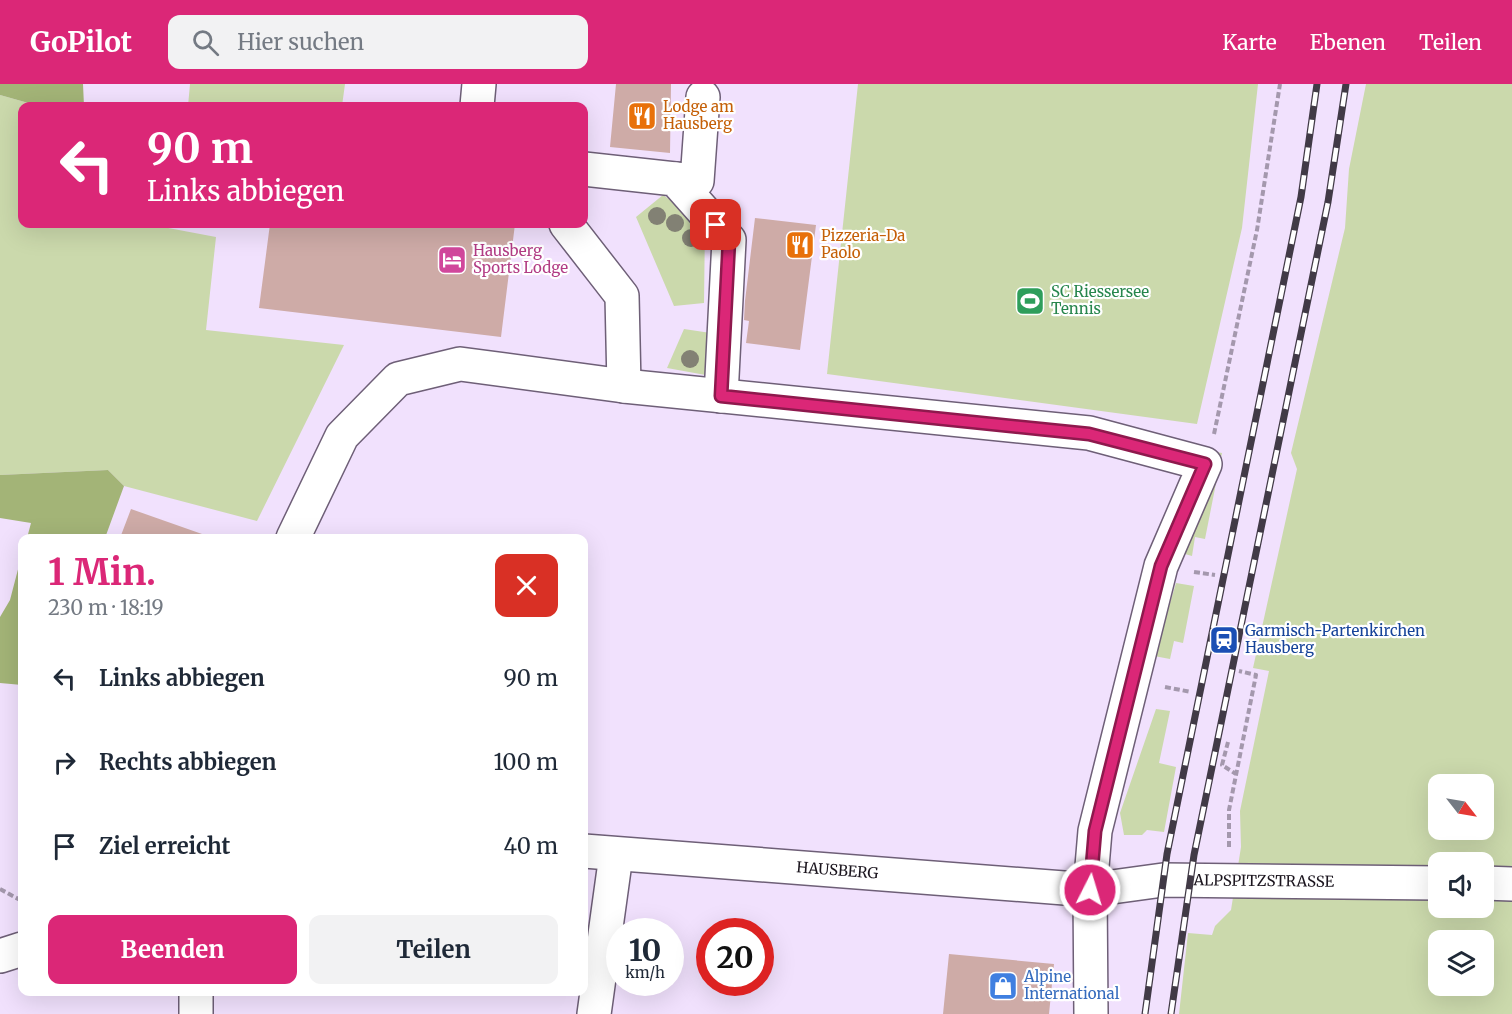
<!DOCTYPE html>
<html lang="de">
<head>
<meta charset="utf-8">
<style>
	:root { --surface:#fff; --page:#f2f2f3; --text:#1f2937; --muted:#747a83; --accent:#db2777 }
	body { margin:0; font-family:Merriweather,serif; background:var(--page); color:var(--text); height:100vh; display:flex; flex-direction:column; font-size:22px; white-space:nowrap }
	* { box-sizing:border-box; margin:0 }
	p { font-size:20px; color:var(--muted) }
	.icon { flex:none; width:33px; height:33px; fill:none; stroke:currentColor; stroke-width:2; stroke-linecap:round; stroke-linejoin:round }
	.map { position:relative; flex:1; overflow:hidden }
	.side { position:absolute; left:18px; top:450px; width:570px; height:462px; display:flex; flex-direction:column; background:var(--surface); border-radius:12px; box-shadow:0 6px 24px #0002 }
	.side>* { flex:none }
	.top-card { position:absolute; left:18px; top:18px; width:570px; height:126px; border-radius:12px; box-shadow:0 6px 24px #0002; background:#db2777; color:#fff; overflow:hidden }
	.needle { width:39px; rotate:121deg }
	.fabs { position:absolute; left:1428px; top:690px; display:grid; gap:12px }
	.fabs a { display:grid; place-items:center; width:66px; height:66px; border-radius:12px; background:var(--surface); box-shadow:0 6px 24px #0002; font-size:30px }
	.speed { position:absolute; left:606px; top:834px; display:flex; gap:12px; font-size:30px; font-weight:700; text-align:center }
	.speed>* { display:grid; place-content:center; width:78px; height:78px; border-radius:50%; background:var(--surface); box-shadow:0 6px 24px #0002; line-height:1 }
	.speed small { font-size:15px; font-weight:400 }
	.speed .limit { border:9px solid #d22; background:#fff; color:#111 }
	.pin { position:absolute; display:grid; place-items:center; width:51px; height:51px; color:#fff; margin:-26px; border-radius:12px; box-shadow:0 3px 9px #0006 }
	.me { position:absolute; width:66px; margin:-33px; rotate:5deg; stroke-linejoin:round; filter:drop-shadow(0 0 4px #0008) }
	.turn { display:flex; align-items:center; gap:21px; height:126px; padding:0 30px; font-size:27px }
	.turn .icon { width:78px; height:78px; stroke-width:2.5 }
	.turn b { display:block; font-size:42px; line-height:51px }
	.round { display:grid; place-items:center; flex:none; width:63px; height:63px; border-radius:12px; background:var(--page) }
	.headline { display:flex; align-items:center; justify-content:space-between; height:102px; padding:0 30px }
	h1 { font-size:36px; font-weight:700; line-height:45px; color:var(--accent) }
	.action { display:flex; gap:12px; margin-top:auto; padding:12px 30px }
	.action a { flex:1; height:69px; border-radius:12px; background:var(--accent); color:#fff; font-size:24px; font-weight:700; line-height:69px; text-align:center }
	.action a+a { background:var(--page); color:var(--text) }
	ul { padding:0; list-style:none }
	li { display:flex; align-items:center; gap:18px; height:84px; padding:0 30px }
	li div { flex:1 }
	li b { display:block; font-size:22px }
	li em { font-style:normal }
	header { display:flex; align-items:center; gap:36px; box-sizing:border-box; height:84px; padding:0 30px; background:var(--accent); color:#fff }
	header strong { font-size:28px }
	nav { display:flex; gap:33px; margin-inline-start:auto; font-size:21px }
	.search { width:420px; height:54px; background:var(--page); display:flex; align-items:center; gap:15px; box-sizing:border-box; padding:0 21px; border-radius:12px; color:var(--muted); font-size:22px }
	.map>svg:first-child { display:block }
	.green { fill:#cbd9ac; fill-rule:evenodd }
	.forest { fill:#a3b477 }
	.building { fill:#ceaba7 }
	.lines { fill:none; stroke-linecap:round; stroke-linejoin:round }
	.minor-casing { stroke:#6e5f77; stroke-width:36 }
	.path { stroke:#a498ad; stroke-width:4; stroke-dasharray:6 3; stroke-linecap:butt }
	.minor { stroke:#fff; stroke-width:33 }
	.rail-casing { stroke:#413a46; stroke-width:7 }
	.rail { stroke:#fff; stroke-width:4.5; stroke-dasharray:14; stroke-linecap:butt }
	.tree { fill:#828174 }
	.route-casing { stroke:#8e194d; stroke-width:15 }
	.route { stroke:#db2777; stroke-width:10 }
	.labels { text-anchor:middle; stroke-width:4.5; stroke-linejoin:round; paint-order:stroke }
	.food-label { font-size:15px; fill:#c56008; stroke:#fff; text-anchor:start }
	.hotel-label { font-size:15px; fill:#b23c85; stroke:#fff; text-anchor:start }
	.leisure-label { font-size:15px; fill:#27864d; stroke:#fff; text-anchor:start }
	.transit-label { font-size:15px; fill:#164399; stroke:#fff; text-anchor:start }
	.street-label { font-size:15px; fill:#1b151e; stroke:#fff }
	.shop-label { font-size:15px; fill:#366cbe; stroke:#fff; text-anchor:start }
</style>
</head>
<body>
<header>
<strong>GoPilot</strong>
<div class="search"><svg class="icon" aria-label="search" viewBox="0 0 24 24"><circle cx="10" cy="10" r="6"/><path d="M15 15l6 6"/></svg>Hier suchen</div>
<nav><a>Karte</a><a>Ebenen</a><a>Teilen</a></nav>
</header>
<div class="map">
<svg width="1512" height="930" viewBox="0 0 1512 930">
	<rect width="100%" height="100%" fill="#f1e1fd"/>
	<!-- green -->
	<path class="green" d="M 190,0 L 345,0 L 342,22 L 188,22 Z
		M 858,0 L 1258,0 L 1242,144 L 1197,340 L 827,290 Z
		M 1366,0 L 1512,0 L 1512,930 L 1179,930 L 1188,849 L 1212,851 L 1215,842 L 1231,826 L 1241,763 L 1240,727 L 1269,587 L 1253,584 L 1297,385 L 1291,369 L 1345,144 L 1349,85 ZM 1438,700 L 1484,700 L 1484,746 L 1438,746 ZM 1438,778 L 1484,778 L 1484,824 L 1438,824 ZM 1438,856 L 1484,856 L 1484,902 L 1438,902 Z
		M 0,11 L 39,22 L 22,22 L 22,140 L 147,140 L 216,153 L 206,246 L 344,261 L 257,437 L 124,402 L 108,386 L 0,391 Z
		M 663,111 L 705,140 L 704,219 L 674,222 L 636,133 Z
		M 684,245 L 724,251 L 722,294 L 667,284 Z
		M 1216,368 L 1222,369 L 1205,455 L 1195,453 L 1192,472 L 1185,470 Z
		M 1176,499 L 1194,502 L 1183,559 L 1174,557 L 1170,575 L 1154,572 Z
		M 1156,625 L 1170,627 L 1159,679 L 1176,683 L 1164,748 L 1147,746 L 1142,751 L 1124,751 L 1120,729 Z"/>
	<!-- forest -->
	<path class="forest" d="M 0,0 L 83,0 L 84,22 L 39,22 L 0,11 Z
		M 108,386 L 124,402 L 105,454 L 27,454 L 31,439 L 0,434 L 0,391 Z
		M 22,470 L 22,601 L 0,599 L 0,533 L 10,516 Z"/>
	<!-- building -->
	<path class="building" d="M 616,0 L 671,0 L 670,69 L 610,63 Z
		M 755,134 L 816,141 L 800,266 L 746,259 L 749,237 L 744,236 L 745,217 Z
		M 270,140 L 515,140 L 501,253 L 259,224 Z
		M 131,425 L 202,450 L 202,454 L 120,454 Z
		M 949,870 L 1054,880 L 1049,930 L 943,930 Z"/>
	<g class="lines">
		<!-- minor casing -->
		<g class="minor-casing">
			<g id="minor">
				<path d="M 477,22 L 479,0"/>
				<path d="M 584,85 L 675,95 L 729,156 L 721,312"/>
				<path d="M 675,95 L 697,97 L 703,13"/>
				<path d="M 566,140 L 622,212 L 624,302"/>
				<path d="M 293,454 L 342,352 L 398,295 L 460,280 L 624,302 L 1089,349 L 1205,380 L 1161,482 L 1095,747 L 1090,806 L 1091,930"/>
				<path id="s1" d="M 584,767 L 1090,806 L 1163,796 L 1438,799"/>
				<path d="M 1484,799 L 1512,800"/>
				<path d="M 0,872 L 22,865"/>
				<path d="M 196,930 L 196,908"/>
				<path d="M 594,930 L 616,771"/>
			</g>
		</g>
		<!-- path -->
		<path class="path" d="M 1214,350 L 1257,146 L 1280,0
			M 1194,488 L 1215,491
			M 1165,603 L 1191,608
			M 1228,658 L 1222,681 L 1236,690
			M 1229,763 L 1229,726 L 1256,591 L 1239,587
			M 0,805 L 22,817"/>
		<!-- minor -->
		<use href="#minor" class="minor"/>
		<!-- rail casing -->
		<g class="rail-casing">
			<path id="rail" d="M 1145,930 L 1167,770 L 1301,113 L 1317,0
				M 1171,930 L 1194,771 L 1328,118 L 1346,0"/>
		</g>
		<!-- rail -->
		<use href="#rail" class="rail"/>
	</g>
	<!-- trees -->
	<g class="tree">
		<circle cx="657" cy="132" r="9"/>
		<circle cx="675" cy="139" r="9"/>
		<circle cx="691" cy="154" r="9"/>
		<circle cx="690" cy="275" r="9"/>
	</g>
	<g class="lines">
		<!-- route casing -->
		<g class="route-casing">
			<path id="route" d="M 716,141 L 729,156 L 721,312 L 1089,350 L 1205,380 L 1161,482 L 1095,747 L 1090,806"/>
		</g>
		<!-- route -->
		<use href="#route" class="route"/>
	</g>
	<!-- icons -->
	<defs>
		<g id="restaurant-square" transform="scale(1.5)"><rect x="-9" y="-9" width="18" height="18" rx="4" fill="#e8710a" stroke="#fff"/><path d="M-5-6h1v4h1v-4h1v4h1v-4h1v5L-1.5 .5V6h-2V.5L-5-1ZM5-6V6H3V1.5H1.5Q1.5-4 5-6Z" fill="#fff"/></g>
		<g id="hotel-square" transform="scale(1.5)"><rect x="-9" y="-9" width="18" height="18" rx="4" fill="#d1479c" stroke="#fff"/><path d="M-6-4.5h1.5V1H6V5H4.5V3h-9V5H-6ZM-4 0a1.8 1.8 0 1 1 3.6 0ZM.5 0V-2.5h3Q6-2.5 6 0Z" fill="#fff"/></g>
		<g id="stadium-square" transform="scale(1.5)"><rect x="-9" y="-9" width="18" height="18" rx="4" fill="#2e9e5b" stroke="#fff"/><path d="M0-5a6.5 5 0 1 0 0 10a6.5 5 0 1 0 0-10ZM-3.5-1.8h7v3.6h-7Z" fill="#fff"/></g>
		<g id="station-square" transform="scale(1.5)"><rect x="-9" y="-9" width="18" height="18" rx="4" fill="#1a4fb4" stroke="#fff"/><path d="M-3-6H3Q5-6 5-4V2Q5 4 3 4L4.5 6H3L1.5 4h-3L-3 6H-4.5L-3 4Q-5 4-5 2V-4Q-5-6-3-6ZM-3.5-4v3h7v-3ZM-3.5 1v1.5H-2V1ZM2 1v1.5H3.5V1Z" fill="#fff"/></g>
		<g id="shop-square" transform="scale(1.5)"><rect x="-9" y="-9" width="18" height="18" rx="4" fill="#3f7fe0" stroke="#fff"/><path d="M-5-2.5h2.3a2.7 3.5 0 0 1 5.4 0H5L5.5 6h-11ZM-1.5-2.5h3a1.5 2.3 0 0 0-3 0Z" fill="#fff"/></g>
	</defs>
	<g fill-rule="evenodd">
		<use href="#restaurant-square" x="642" y="32"/>
		<use href="#restaurant-square" x="800" y="161"/>
		<use href="#hotel-square" x="452" y="176"/>
		<use href="#stadium-square" x="1030" y="217"/>
		<use href="#station-square" x="1224" y="556"/>
		<use href="#shop-square" x="1003" y="902"/>
	</g>
	<g class="labels">
		<!-- food labels -->
		<g class="food-label">
			<text x="663" y="28">Lodge am<tspan x="663" dy="17">Hausberg</tspan></text>
			<text x="821" y="157">Pizzeria-Da<tspan x="821" dy="17">Paolo</tspan></text>
		</g>
		<!-- hotel labels -->
		<g class="hotel-label">
			<text x="473" y="172">Hausberg<tspan x="473" dy="17">Sports Lodge</tspan></text>
		</g>
		<!-- leisure labels -->
		<g class="leisure-label">
			<text x="1051" y="213">SC Riessersee<tspan x="1051" dy="17">Tennis</tspan></text>
		</g>
		<!-- transit labels -->
		<g class="transit-label">
			<text x="1245" y="552">Garmisch-Partenkirchen<tspan x="1245" dy="17">Hausberg</tspan></text>
		</g>
		<!-- street labels -->
		<g class="street-label">
			<text dy="5" stroke="none"><textPath href="#s1" startOffset="254">HAUSBERG</textPath></text>
			<text dy="5" stroke="none"><textPath href="#s1" startOffset="682">ALPSPITZSTRASSE</textPath></text>
		</g>
		<!-- shop labels -->
		<g class="shop-label">
			<text x="1024" y="898">Alpine<tspan x="1024" dy="17">International</tspan></text>
		</g>
	</g>
</svg>
<div class="fabs">
<a><svg class="needle" viewBox="-14 -14 28 28"><path d="M0-13l5 13h-10z" fill="#e53935"/><path d="M0 13l5-13h-10z" fill="#747a83"/></svg></a>
<a><svg class="icon" aria-label="sound" viewBox="0 0 24 24"><path d="M4 9h4l5-4v14l-5-4H4zM17 9q2 3 0 6"/></svg></a>
<a><svg class="icon" aria-label="layers" viewBox="0 0 24 24"><path d="M12 4l9 5-9 5-9-5zM3 14l9 5 9-5"/></svg></a>
</div>
<div class="speed"><div>10<small>km/h</small></div><div class="limit">20</div></div>
<div class="pin" style="left:716px;top:141px;background:#d93025"><svg class="icon" aria-label="arrive" viewBox="0 0 24 24"><path d="M6 21V4h12l-3 4 3 4H6"/></svg></div>
<svg class="me" style="left:1090px;top:806px" viewBox="-20 -20 40 40"><circle r="17" fill="#db2777" stroke="#fff" stroke-width="3"/><path d="M0-11L8 9 0 5-8 9z" fill="#fff"/></svg>
<div class="top-card">
<div class="turn"><svg class="icon" aria-label="left" viewBox="0 0 24 24"><path d="M17 20v-9H6M10 6l-5 5 5 5"/></svg><div><b>90 m</b>Links abbiegen</div></div>
</div>
<section class="side">
<div class="headline"><div><h1>1 Min.</h1><p>230 m · 18:19</p></div><a class="round" style="background:#d93025;color:#fff"><svg class="icon" aria-label="close" viewBox="0 0 24 24"><path d="M6 6l12 12M18 6L6 18"/></svg></a></div>
<ul>
<li><svg class="icon" aria-label="left" viewBox="0 0 24 24"><path d="M17 20v-9H6M10 6l-5 5 5 5"/></svg><div><b>Links abbiegen</b></div><em>90 m</em></li>
<li><svg class="icon" aria-label="right" viewBox="0 0 24 24"><path d="M7 20v-9h11M14 6l5 5-5 5"/></svg><div><b>Rechts abbiegen</b></div><em>100 m</em></li>
<li><svg class="icon" aria-label="arrive" viewBox="0 0 24 24"><path d="M6 21V4h12l-3 4 3 4H6"/></svg><div><b>Ziel erreicht</b></div><em>40 m</em></li>
</ul>
<div class="action"><a>Beenden</a><a>Teilen</a></div>
</section>
</div>
</body>
</html>
